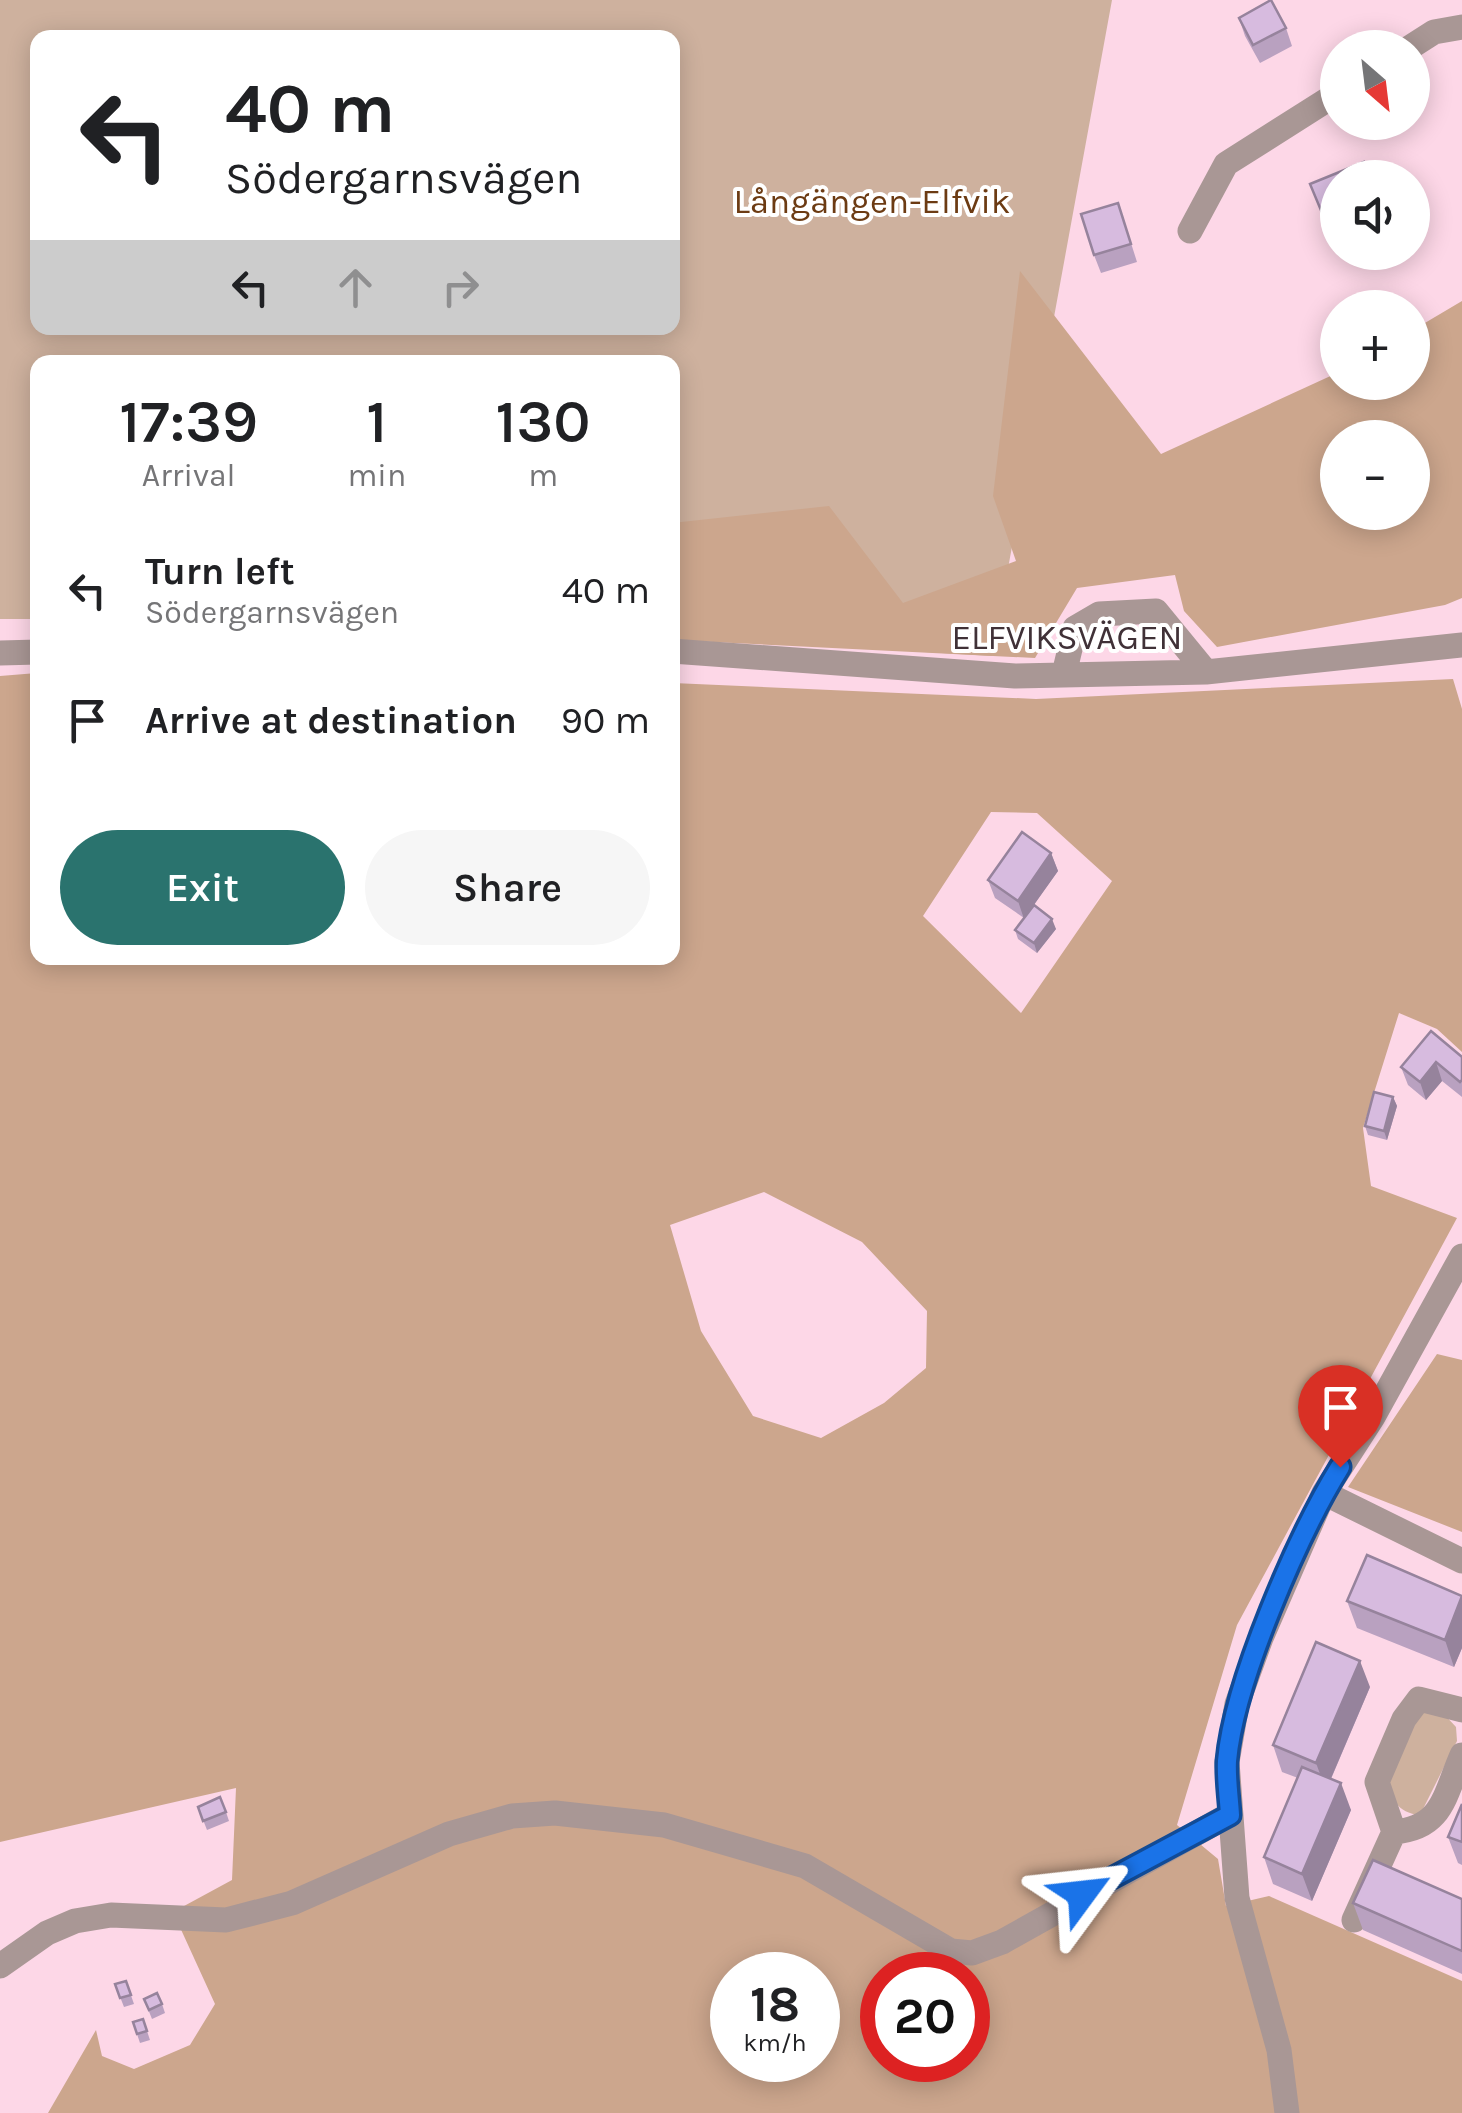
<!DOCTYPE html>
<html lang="en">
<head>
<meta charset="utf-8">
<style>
	:root { --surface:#fff; --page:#f6f6f6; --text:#202124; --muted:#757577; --accent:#2a736e }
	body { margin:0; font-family:Karla,sans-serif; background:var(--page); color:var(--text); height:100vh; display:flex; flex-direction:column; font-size:38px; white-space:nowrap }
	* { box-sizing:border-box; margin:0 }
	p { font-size:32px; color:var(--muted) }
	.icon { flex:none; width:55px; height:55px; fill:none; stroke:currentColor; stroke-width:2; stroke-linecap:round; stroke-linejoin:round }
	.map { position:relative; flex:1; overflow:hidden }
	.sheet { position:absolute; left:30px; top:355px; width:650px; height:610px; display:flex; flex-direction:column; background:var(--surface); border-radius:20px; box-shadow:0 5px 25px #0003 }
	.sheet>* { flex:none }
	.top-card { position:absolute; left:30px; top:30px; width:650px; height:305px; border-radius:20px; box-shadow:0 5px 25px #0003; background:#fff; color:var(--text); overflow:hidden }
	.needle { width:65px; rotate:152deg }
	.tools { position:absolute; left:1320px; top:30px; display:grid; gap:20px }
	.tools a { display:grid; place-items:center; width:110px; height:110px; border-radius:50%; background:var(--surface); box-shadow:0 5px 25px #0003; font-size:50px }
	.speed { position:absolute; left:710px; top:1952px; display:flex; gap:20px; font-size:50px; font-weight:700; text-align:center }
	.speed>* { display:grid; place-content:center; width:130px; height:130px; border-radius:50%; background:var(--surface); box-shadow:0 5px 25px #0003; line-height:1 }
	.speed small { font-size:25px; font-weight:400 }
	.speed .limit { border:15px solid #d22; background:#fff; color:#111 }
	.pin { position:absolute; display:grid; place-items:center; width:85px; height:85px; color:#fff; margin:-102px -42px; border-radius:50% 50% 50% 0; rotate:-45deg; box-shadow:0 0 10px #0007 }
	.pin .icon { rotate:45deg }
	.me { position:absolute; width:110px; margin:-55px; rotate:60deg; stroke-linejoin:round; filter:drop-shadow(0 0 8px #0008) }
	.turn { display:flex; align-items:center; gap:35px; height:210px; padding:0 30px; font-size:45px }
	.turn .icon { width:130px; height:130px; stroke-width:2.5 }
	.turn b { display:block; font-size:70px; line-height:85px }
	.lanes { display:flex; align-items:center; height:95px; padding:0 30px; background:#0003; justify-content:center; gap:50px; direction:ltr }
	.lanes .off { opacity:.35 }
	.eta { display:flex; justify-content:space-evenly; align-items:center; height:170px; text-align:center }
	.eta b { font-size:60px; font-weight:600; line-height:70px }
	.action { display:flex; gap:20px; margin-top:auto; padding:20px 30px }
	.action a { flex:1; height:115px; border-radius:60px; background:var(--accent); color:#fff; font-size:40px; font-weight:600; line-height:115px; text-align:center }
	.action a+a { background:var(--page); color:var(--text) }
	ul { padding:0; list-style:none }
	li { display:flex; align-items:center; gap:30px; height:130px; padding:0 30px }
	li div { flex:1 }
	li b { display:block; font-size:38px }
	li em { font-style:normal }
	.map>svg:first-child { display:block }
	.green { fill:#ceb19e; fill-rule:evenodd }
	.forest { fill:#cca68d; fill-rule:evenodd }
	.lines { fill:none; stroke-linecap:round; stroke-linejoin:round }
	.minor { stroke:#a99795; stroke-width:25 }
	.wall { fill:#b9a1c0 }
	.shaded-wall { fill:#96839c }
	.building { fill:#d7bbdf; stroke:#96839c; stroke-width:2.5 }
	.route-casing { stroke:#114b97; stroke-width:25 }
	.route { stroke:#1a73e8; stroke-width:18 }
	.labels { text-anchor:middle; stroke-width:8; stroke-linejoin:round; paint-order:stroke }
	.park-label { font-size:35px; fill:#6c3b13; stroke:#fff }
	.street-label { font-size:35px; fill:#403137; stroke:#fff }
</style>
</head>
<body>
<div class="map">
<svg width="1462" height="2113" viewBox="0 0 1462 2113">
	<rect width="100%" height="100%" fill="#fdd7e7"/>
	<!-- green -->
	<path class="green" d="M 0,0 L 1112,0 L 992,656 L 673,637 L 672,362 L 38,362 L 37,619 L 0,619 ZM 38,38 L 672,38 L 672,328 L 38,328 Z
		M 1424,1712 L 1443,1713 L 1456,1727 L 1457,1741 L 1420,1815 C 1366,1810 1393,1729 1424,1712 Z"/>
	<!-- forest -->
	<path class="forest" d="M 1020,271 L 1161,454 L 1337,373 L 1338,382 L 1412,382 L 1413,330 L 1462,301 L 1462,598 L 1445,605 L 1217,647 L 1184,611 L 1175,575 L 1077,588 L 1035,658 L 673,640 L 672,523 L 829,506 L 903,603 L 1016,561 L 993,496 ZM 1338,438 L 1412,438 L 1412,512 L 1338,512 Z
		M 37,673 L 38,958 L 672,958 L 673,683 L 1036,699 L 1453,679 L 1462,709 L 1462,1052 L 1437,1029 L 1399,1013 L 1363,1128 L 1371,1186 L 1457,1218 L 1237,1625 L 1177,1825 L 1218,1859 L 1226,1906 L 1269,1896 L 1462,1981 L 1462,2113 L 48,2113 L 96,2030 L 102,2056 L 134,2069 L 190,2045 L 215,2004 L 173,1912 L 232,1880 L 236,1788 L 0,1842 L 0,676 ZM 991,812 L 1037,813 L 1112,881 L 1021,1013 L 923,916 ZM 764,1192 L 862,1242 L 927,1311 L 926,1368 L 884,1403 L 821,1438 L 753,1416 L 701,1331 L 670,1225 ZM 732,1975 L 818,1975 L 818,2060 L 732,2060 ZM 882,1975 L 968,1975 L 968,2060 L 882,2060 Z
		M 1437,1354 L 1462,1360 L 1462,1532 L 1348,1487 Z"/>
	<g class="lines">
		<!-- minor -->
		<path class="minor" d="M 1409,48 L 1434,32 L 1462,27
			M 1190,231 L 1226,164 L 1338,93
			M 672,651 L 1015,676 L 1206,672 L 1462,645
			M 0,653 L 38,652
			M 1064,674 L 1075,628 L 1099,614 L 1156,611 L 1206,672
			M 1324,1493 L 1462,1561
			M 1462,1710 L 1419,1699 L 1404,1719 L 1377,1782 L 1394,1832 C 1443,1828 1444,1796 1462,1755
			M 1354,1920 L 1394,1832
			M 0,1966 L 47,1933 L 75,1921 L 111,1915 L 226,1920 L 292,1903 L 449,1834 L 512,1816 L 555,1813 L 664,1825 L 805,1866 L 951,1951 L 972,1953 L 1002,1942 L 1229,1815
			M 1287,2113 L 1279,2050 L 1237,1898 L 1227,1762 L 1237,1704 L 1261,1638 L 1324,1493 L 1373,1417 L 1462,1256"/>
	</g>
	<!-- wall -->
	<path class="wall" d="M 1239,18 L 1286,28 L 1292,46 L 1260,63 L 1245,36 Z
		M 1338,178 L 1338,249 L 1336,250 L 1310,184 Z
		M 1124,221 L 1137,262 L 1101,273 L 1094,255 Z
		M 1051,853 L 1058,871 L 1032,907 L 1056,929 L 1037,953 L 1018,939 L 1015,930 L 1024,918 L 995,898 L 988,880 Z
		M 1462,1057 L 1462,1097 L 1442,1081 L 1426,1100 L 1408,1085 L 1401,1067 Z
		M 1393,1097 L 1397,1106 L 1387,1140 L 1368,1135 L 1365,1126 Z
		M 1462,1596 L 1462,1648 L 1454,1667 L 1357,1628 L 1347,1601 Z
		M 1370,1687 L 1331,1779 L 1351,1810 L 1312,1901 L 1273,1884 L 1264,1857 L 1298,1778 L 1282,1772 L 1273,1745 Z
		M 1462,1804 L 1462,1865 L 1458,1863 L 1448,1837 Z
		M 198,1807 L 226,1812 L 229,1821 L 207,1830 Z
		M 1462,1899 L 1462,1974 L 1363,1930 L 1353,1903 Z
		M 126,1981 L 134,2004 L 124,2007 L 115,1984 Z
		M 144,1999 L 162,2004 L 165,2013 L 152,2019 Z
		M 143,2019 L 150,2040 L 140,2043 L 133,2022 Z"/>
	<!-- shaded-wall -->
	<path class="shaded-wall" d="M 1051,853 L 1058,871 L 1024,919 L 1018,901 Z
		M 1052,919 L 1056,929 L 1037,953 L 1034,943 Z
		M 1436,1062 L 1442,1081 L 1426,1100 L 1420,1082 Z
		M 1393,1097 L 1397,1106 L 1387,1140 L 1384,1131 Z
		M 1462,1598 L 1462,1648 L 1454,1667 L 1445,1640 Z
		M 1360,1661 L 1370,1687 L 1326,1790 L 1316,1763 Z
		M 1341,1783 L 1351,1810 L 1312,1901 L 1302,1874 Z"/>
	<!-- building -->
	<path class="building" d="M 1271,0 L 1286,28 L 1253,45 L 1239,18 Z
		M 1364,162 L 1370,178 L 1338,178 L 1338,229 L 1330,232 L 1310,184 Z
		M 1118,203 L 1131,244 L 1094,255 L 1081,214 Z
		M 1022,832 L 1051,853 L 1018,901 L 988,880 Z
		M 1034,905 L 1052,919 L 1034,943 L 1015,930 Z
		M 1431,1031 L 1462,1057 L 1462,1080 L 1460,1082 L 1436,1062 L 1420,1082 L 1401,1067 Z
		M 1374,1092 L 1393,1097 L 1384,1131 L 1365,1126 Z
		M 1367,1555 L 1462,1596 L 1445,1640 L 1347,1601 Z
		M 1316,1642 L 1360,1661 L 1316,1763 L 1273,1745 Z
		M 1302,1767 L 1341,1783 L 1302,1874 L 1264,1857 Z
		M 220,1797 L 226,1812 L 203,1821 L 198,1807 Z
		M 1462,1804 L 1462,1842 L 1448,1837 Z
		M 1373,1860 L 1462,1899 L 1462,1951 L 1353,1903 Z
		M 126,1981 L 131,1995 L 120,1998 L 115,1984 Z
		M 157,1993 L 162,2004 L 149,2010 L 144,1999 Z
		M 143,2019 L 147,2031 L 137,2034 L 133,2022 Z"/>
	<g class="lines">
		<!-- route casing -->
		<g class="route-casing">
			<path id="route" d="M 1082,1894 L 1230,1815 C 1229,1797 1226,1778 1227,1761 C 1234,1682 1298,1535 1340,1467"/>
		</g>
		<!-- route -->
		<use href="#route" class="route"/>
	</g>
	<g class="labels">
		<!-- park labels -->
		<g class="park-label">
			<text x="872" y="213">Långängen-Elfvik</text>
		</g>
		<!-- street labels -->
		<g class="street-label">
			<text x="1067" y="649">ELFVIKSVÄGEN</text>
		</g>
	</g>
</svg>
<div class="tools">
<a><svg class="needle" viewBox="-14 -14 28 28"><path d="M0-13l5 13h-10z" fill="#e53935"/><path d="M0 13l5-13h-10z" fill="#757577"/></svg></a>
<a><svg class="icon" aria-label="sound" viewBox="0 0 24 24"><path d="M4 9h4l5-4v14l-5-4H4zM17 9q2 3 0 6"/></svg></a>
<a>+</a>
<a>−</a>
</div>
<div class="speed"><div>18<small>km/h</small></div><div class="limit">20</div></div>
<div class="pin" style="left:1340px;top:1467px;background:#d93025"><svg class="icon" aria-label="arrive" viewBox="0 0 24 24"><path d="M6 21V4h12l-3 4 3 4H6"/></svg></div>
<svg class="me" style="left:1082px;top:1894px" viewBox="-20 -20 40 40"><path d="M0-17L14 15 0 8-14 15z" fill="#1a73e8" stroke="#fff" stroke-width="4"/></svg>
<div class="top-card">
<div class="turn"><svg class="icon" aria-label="left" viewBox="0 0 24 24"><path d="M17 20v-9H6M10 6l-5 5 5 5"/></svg><div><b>40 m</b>Södergarnsvägen</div></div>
<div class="lanes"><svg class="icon" aria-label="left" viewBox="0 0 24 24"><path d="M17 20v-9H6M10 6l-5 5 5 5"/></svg><svg class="icon off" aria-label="ahead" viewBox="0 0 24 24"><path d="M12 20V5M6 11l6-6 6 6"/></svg><svg class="icon off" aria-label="right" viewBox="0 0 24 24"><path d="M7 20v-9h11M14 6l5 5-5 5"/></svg></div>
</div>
<section class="sheet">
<div class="eta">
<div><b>17:39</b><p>Arrival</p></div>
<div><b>1</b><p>min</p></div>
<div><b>130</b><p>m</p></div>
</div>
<ul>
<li><svg class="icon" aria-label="left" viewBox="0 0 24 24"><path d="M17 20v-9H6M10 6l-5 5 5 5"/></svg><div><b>Turn left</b><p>Södergarnsvägen</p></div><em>40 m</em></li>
<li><svg class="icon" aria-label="arrive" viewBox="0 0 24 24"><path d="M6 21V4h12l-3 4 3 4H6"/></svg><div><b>Arrive at destination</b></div><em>90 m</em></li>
</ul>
<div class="action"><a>Exit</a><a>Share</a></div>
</section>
</div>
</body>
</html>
